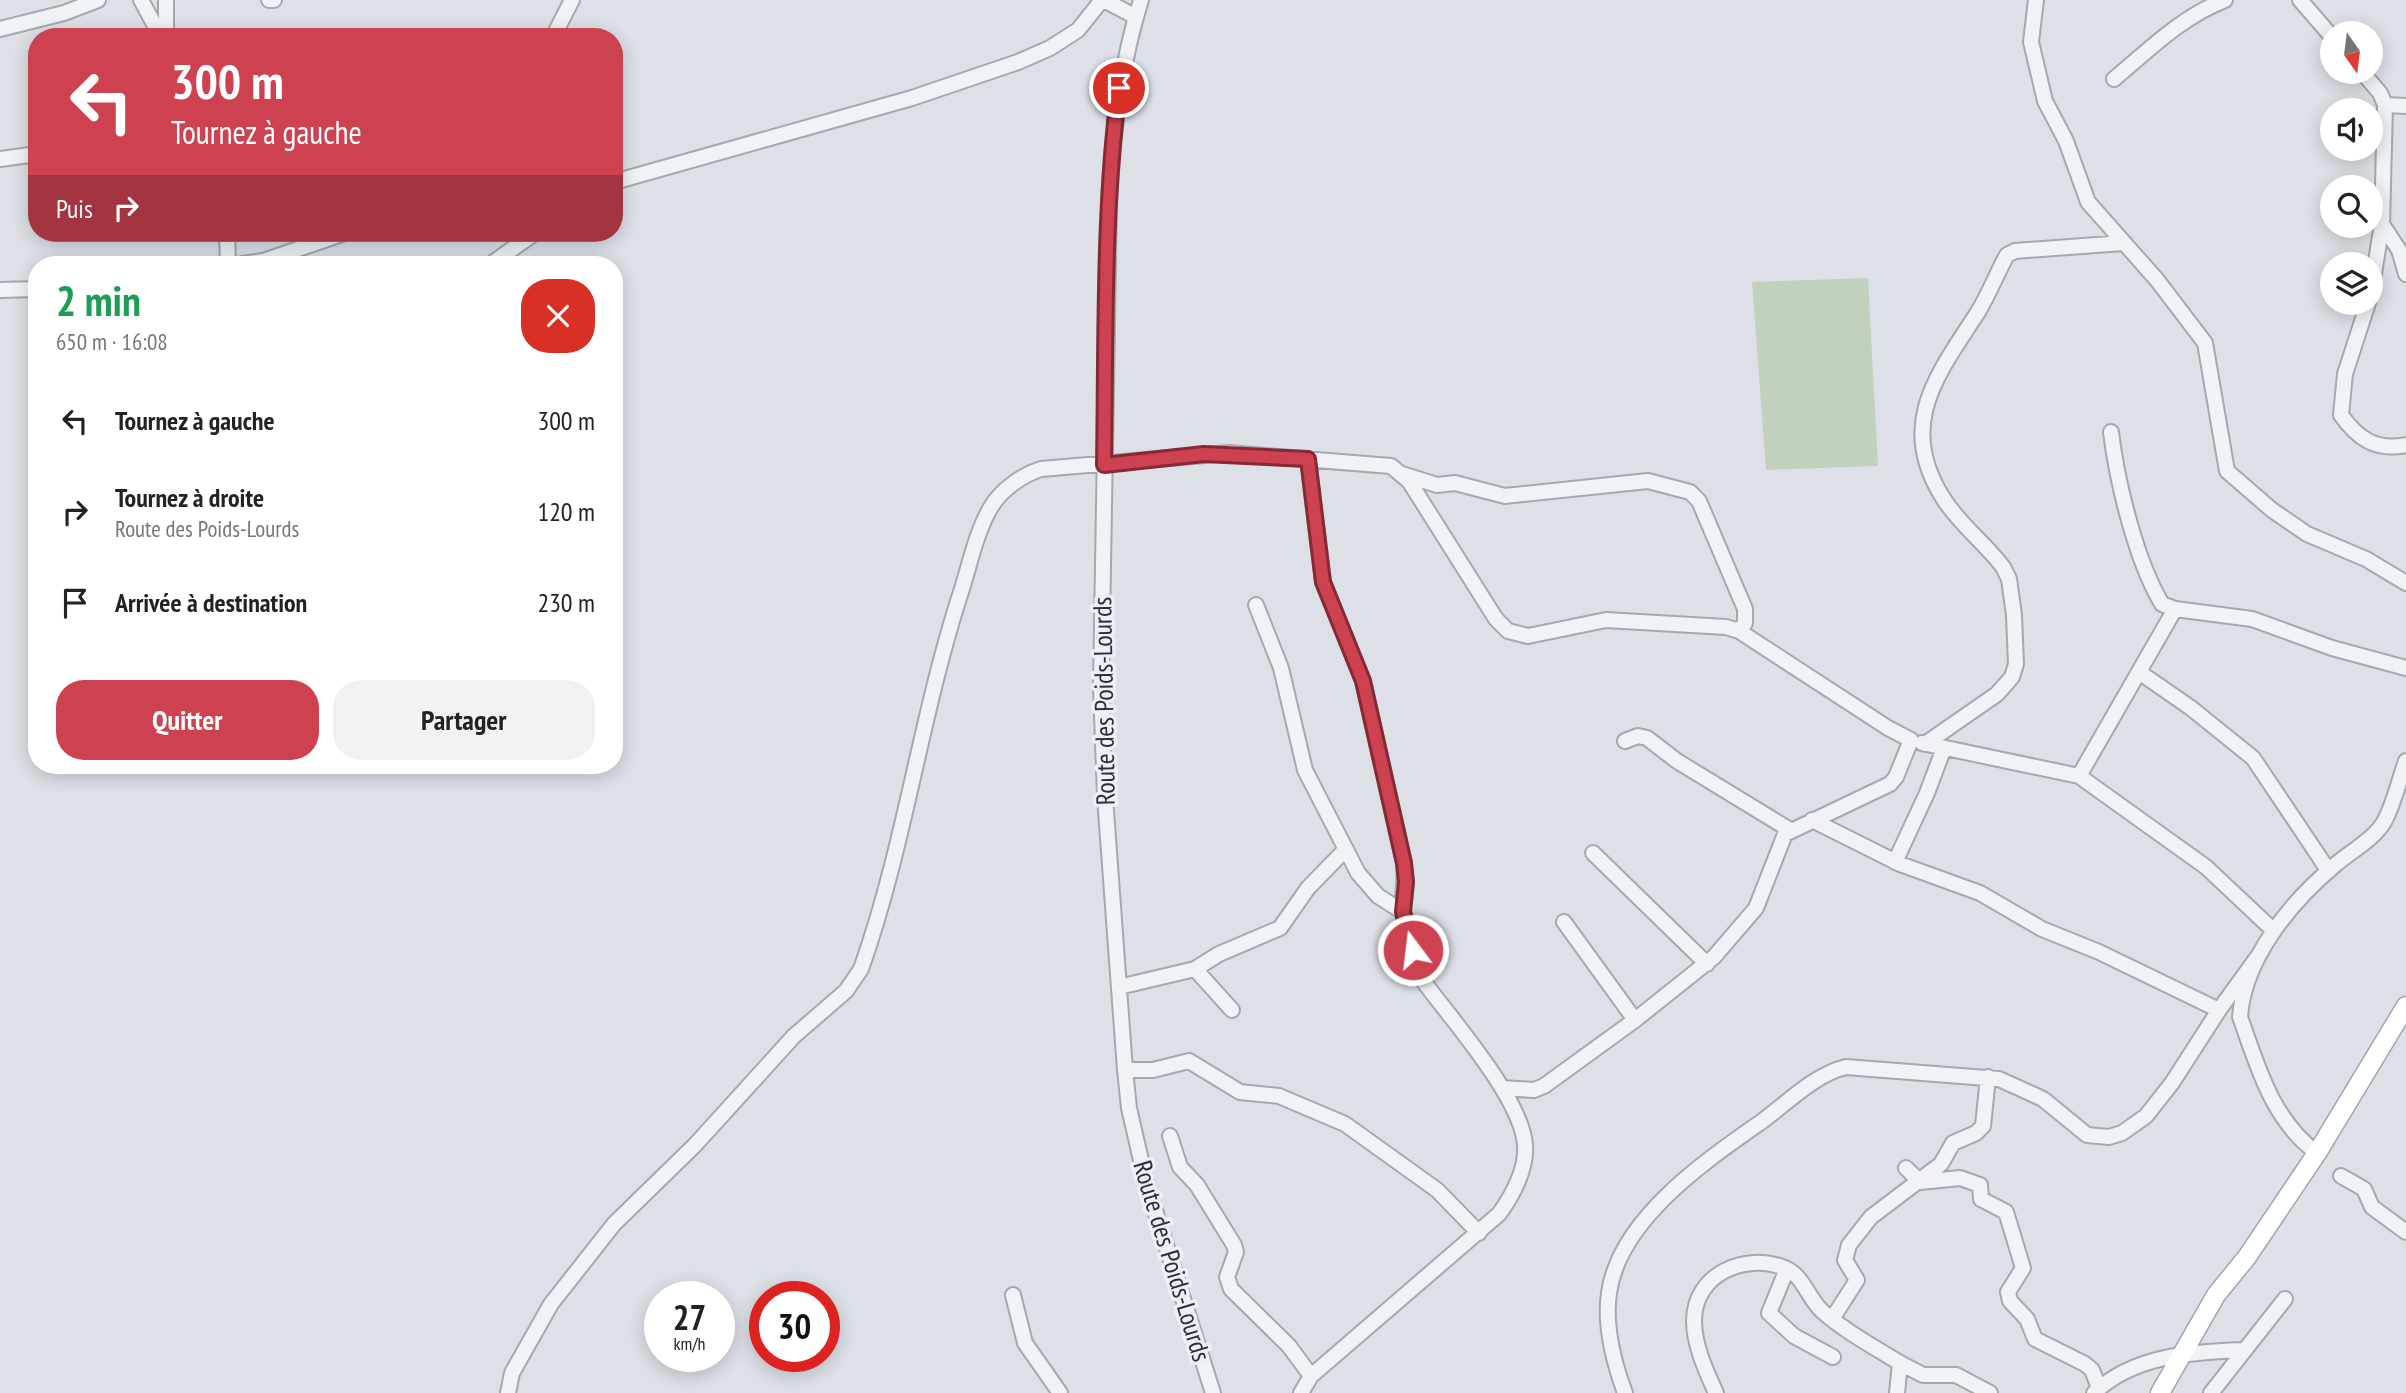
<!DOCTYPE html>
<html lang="fr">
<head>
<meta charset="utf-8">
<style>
	:root { --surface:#fff; --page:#f2f2f2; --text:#222; --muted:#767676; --accent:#cd4150 }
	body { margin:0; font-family:"PT Sans Narrow",sans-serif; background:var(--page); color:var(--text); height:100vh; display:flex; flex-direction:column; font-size:26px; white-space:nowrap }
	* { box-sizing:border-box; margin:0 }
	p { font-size:23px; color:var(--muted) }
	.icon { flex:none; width:38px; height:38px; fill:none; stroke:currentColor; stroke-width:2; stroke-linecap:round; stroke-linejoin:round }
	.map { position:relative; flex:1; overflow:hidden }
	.panel { position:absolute; left:28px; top:256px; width:595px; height:518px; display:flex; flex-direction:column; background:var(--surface); border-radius:28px; box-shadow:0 4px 18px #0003 }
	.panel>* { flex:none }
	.banner { position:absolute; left:28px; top:28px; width:595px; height:214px; border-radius:28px; box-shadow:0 4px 18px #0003; background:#cd4150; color:#fff; overflow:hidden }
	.needle { width:46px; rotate:166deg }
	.buttons { position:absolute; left:2320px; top:21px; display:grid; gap:14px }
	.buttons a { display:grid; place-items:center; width:63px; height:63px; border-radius:50%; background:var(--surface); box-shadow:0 4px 18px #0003; font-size:35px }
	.speed { position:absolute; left:644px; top:1281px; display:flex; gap:14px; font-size:35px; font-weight:700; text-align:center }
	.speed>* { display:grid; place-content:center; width:91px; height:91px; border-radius:50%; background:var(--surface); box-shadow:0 4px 18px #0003; line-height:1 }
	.speed small { font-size:18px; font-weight:400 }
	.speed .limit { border:10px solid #d22; background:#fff; color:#111 }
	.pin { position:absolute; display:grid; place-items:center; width:60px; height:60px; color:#fff; margin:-30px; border:4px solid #fff; border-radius:50%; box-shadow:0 2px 7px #0007 }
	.me { position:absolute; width:77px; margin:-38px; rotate:345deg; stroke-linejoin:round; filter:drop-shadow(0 0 5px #0008) }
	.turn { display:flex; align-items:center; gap:24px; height:147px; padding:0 28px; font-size:32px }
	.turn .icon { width:91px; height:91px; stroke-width:2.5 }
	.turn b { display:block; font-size:49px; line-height:60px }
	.then { display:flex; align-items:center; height:66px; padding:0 28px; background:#0003; gap:14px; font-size:26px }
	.round { display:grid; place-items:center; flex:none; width:74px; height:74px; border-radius:28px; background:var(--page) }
	.headline { display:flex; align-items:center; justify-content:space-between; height:119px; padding:0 28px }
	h1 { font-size:42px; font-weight:600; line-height:52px; color:#1e9e55 }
	.action { display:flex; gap:14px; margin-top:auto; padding:14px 28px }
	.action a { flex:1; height:80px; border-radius:28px; background:var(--accent); color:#fff; font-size:28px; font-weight:600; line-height:80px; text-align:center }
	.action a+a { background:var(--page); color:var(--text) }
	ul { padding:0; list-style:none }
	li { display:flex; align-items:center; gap:21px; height:91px; padding:0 28px }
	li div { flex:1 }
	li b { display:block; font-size:26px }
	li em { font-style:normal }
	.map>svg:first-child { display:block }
	.green { fill:#c2d1be }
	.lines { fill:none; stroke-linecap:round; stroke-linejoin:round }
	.minor-casing { stroke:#a3a8b1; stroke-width:18 }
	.major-casing { stroke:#9da4b3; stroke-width:21 }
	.minor { stroke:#f0f2f5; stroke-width:14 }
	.major { stroke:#fff; stroke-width:18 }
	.route-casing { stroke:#852a34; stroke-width:18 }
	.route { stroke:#cd4150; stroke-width:12 }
	.labels { text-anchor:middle; stroke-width:7; stroke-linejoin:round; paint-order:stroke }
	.street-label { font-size:26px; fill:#272e3e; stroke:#ecf0f5 }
</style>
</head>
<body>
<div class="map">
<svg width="2406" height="1393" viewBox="0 0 2406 1393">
	<rect width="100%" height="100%" fill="#dde1e7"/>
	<!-- green -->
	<path class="green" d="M 1868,278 L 1878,466 L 1766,470 L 1752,282 Z"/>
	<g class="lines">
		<!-- minor casing -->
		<g class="minor-casing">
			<path id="minor" d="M 141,0 L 161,37
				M 269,0 L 274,0
				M 1104,0 L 1136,17
				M 1141,0 C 1120,67 1112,134 1109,203 L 1101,687 L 1105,797 L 1125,1070 L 1129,1108 L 1146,1182 L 1213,1393
				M 2036,0 L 2031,42 L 2045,101 L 2066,141 L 2088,202 L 2157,280 L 2205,343 L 2227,471 L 2272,510 L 2307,534 L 2366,559 L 2406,583
				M 2300,0 L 2333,38
				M 0,29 L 64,13 L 98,0
				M 166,37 L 166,0
				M 553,37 L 572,0
				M 2362,72 L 2380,93 L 2385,105
				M 2114,79 C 2149,50 2181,17 2225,0
				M 0,159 L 37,154
				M 614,182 L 912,98 L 1018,62 L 1050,48 L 1078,30 L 1102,0
				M 2382,224 L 2399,250 L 2406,274
				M 227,233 L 228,264
				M 242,264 L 263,261 L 345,233
				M 491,264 L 535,233
				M 0,290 L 37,289
				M 2371,292 L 2382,224 L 2385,105 L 2406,106
				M 2368,303 L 2345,374 L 2341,415 C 2358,439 2376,451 2406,445
				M 2111,432 C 2117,482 2136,561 2162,604 L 2175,609
				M 1402,474 L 1437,485 L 1455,483 L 1505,496 L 1648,481 L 1690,492 L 1699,501 L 1745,609 L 1745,623 L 1739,631
				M 1256,605 L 1281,668 L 1305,770 L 1358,873 L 1378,896 L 1403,912
				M 2139,672 L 2191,708 L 2253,758 L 2328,870
				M 1625,741 L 1638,736 L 1647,738 L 1677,761 L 1790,830
				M 1922,743 L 2079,776 L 2175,609 L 2252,619 L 2332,648 L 2406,668
				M 1925,744 L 1997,694 L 2012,677 L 2016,664 L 2014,615 L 2009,579 L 2003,567 C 1985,543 1959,524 1943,498 C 1896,424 1938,374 1978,312 C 1989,294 1997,273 2007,255 L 2015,251 L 2123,243
				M 2079,776 L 2206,867 L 2274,931
				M 1812,820 L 1900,864 L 1980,893 L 2042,929 L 2099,952 L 2219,1010
				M 1593,853 L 1707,964
				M 1895,862 L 1927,793 L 1944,748
				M 1564,922 L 1635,1020
				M 1195,969 L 1219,954 L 1280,928 L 1308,888 L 1346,849
				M 1119,987 L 1195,969 L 1232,1010
				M 1125,1070 L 1153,1070 L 1189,1061 L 1240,1092 L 1279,1096 L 1345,1124 L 1437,1190 L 1479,1233
				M 1170,1136 L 1180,1167 L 1197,1185 L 1234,1245 L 1236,1252 L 1227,1277 L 1231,1289 L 1289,1346 L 1311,1376
				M 2317,1153 C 2272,1120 2258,1067 2240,1017 C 2244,958 2291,902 2335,865 C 2350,852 2374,839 2384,822 C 2394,804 2399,780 2406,761
				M 1906,1168 L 1920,1182 L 1960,1178 L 1980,1185 L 1981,1199 L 2006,1212 L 2023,1268 L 2008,1292 L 2010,1301 L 2027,1319 L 2035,1339 L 2085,1364 L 2092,1370 L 2099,1388
				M 2341,1176 L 2364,1189 L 2372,1207 L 2406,1232
				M 1787,1269 L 1769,1313 L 1794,1336 L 1833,1357
				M 1013,1295 L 1025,1343 L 1060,1393
				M 1832,1319 L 1857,1280 L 1845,1260 L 1849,1245 L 1871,1217 L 1941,1164 L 1953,1143 L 1976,1133 L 1983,1126 L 1988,1077
				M 1900,1363 L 1923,1375 L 1956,1375 L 1990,1393
				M 508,1393 L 512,1373 L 551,1304 L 614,1224 L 695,1145 L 794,1036 L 846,991 L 861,969 C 904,848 920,720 959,598 C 969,569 975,534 991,507 C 1001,490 1022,475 1041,469 L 1228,453 L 1391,466 L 1409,481 L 1496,619 L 1508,631 L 1528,636 L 1606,620 L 1726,627 L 1739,631 L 1888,728 L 1911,740 L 1896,777 L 1890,784 L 1785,834 L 1756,908 L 1714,957 L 1635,1020 L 1544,1086 L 1534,1090 L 1502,1088
				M 1301,1393 L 1311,1376 L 1499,1214 C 1513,1195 1527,1168 1525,1145 C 1522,1099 1452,1020 1424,982 C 1415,962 1406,935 1403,913 C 1402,897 1406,880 1404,863 L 1363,681 L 1323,582 L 1308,459
				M 1625,1393 C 1614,1363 1604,1326 1609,1293 C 1619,1220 1704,1162 1761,1122 C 1786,1104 1815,1074 1846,1067 L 1999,1079 L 2043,1099 L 2087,1135 L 2109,1137 L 2122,1133 L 2146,1116 L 2172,1083 L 2219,1010 L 2261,952
				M 1716,1393 C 1706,1371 1694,1345 1694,1321 C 1694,1274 1745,1252 1785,1268 C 1804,1276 1808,1299 1823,1312 C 1846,1332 1874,1347 1900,1363 L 1897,1393
				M 2094,1393 C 2134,1355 2192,1352 2243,1350
				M 2211,1393 L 2285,1299"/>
		</g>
		<!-- major casing -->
		<g class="major-casing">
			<path id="major" d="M 2160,1393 L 2216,1295 L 2247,1257 L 2317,1153 L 2406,1006"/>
		</g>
		<!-- minor -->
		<use href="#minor" class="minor"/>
		<!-- major -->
		<use href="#major" class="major"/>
	</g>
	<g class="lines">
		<!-- route casing -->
		<g class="route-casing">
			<path id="route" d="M 1119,88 C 1103,213 1106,339 1104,465 L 1204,454 L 1308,459 L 1323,582 L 1363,681 L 1404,863 L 1406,882 L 1403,912 L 1413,950"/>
		</g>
		<!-- route -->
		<use href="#route" class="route"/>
	</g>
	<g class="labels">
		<!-- street labels -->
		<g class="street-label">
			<text transform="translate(1104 701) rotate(-91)" y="9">Route des Poids-Lourds</text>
			<text transform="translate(1172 1261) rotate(73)" y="9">Route des Poids-Lourds</text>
		</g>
	</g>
</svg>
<div class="buttons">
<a><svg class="needle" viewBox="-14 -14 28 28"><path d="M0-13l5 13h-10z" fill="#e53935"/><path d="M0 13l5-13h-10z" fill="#767676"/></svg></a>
<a><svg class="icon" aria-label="sound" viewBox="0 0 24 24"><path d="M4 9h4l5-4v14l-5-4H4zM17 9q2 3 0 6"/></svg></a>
<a><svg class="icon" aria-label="search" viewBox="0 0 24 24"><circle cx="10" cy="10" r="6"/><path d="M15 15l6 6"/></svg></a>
<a><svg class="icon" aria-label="layers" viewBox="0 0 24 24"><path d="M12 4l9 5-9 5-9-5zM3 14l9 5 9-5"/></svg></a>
</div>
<div class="speed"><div>27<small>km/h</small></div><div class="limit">30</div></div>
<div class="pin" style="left:1119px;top:88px;background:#d93025"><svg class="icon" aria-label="arrive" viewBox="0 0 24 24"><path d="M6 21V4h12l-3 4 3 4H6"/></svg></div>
<svg class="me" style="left:1413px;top:950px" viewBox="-20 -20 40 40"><circle r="17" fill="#cd4150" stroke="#fff" stroke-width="3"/><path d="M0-11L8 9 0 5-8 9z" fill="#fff"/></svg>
<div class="banner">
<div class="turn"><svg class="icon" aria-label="left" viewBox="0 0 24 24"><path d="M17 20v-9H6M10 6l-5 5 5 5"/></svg><div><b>300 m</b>Tournez à gauche</div></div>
<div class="then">Puis<svg class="icon" aria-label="right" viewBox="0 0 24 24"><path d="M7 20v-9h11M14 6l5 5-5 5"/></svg></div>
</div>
<section class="panel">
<div class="headline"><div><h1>2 min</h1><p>650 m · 16:08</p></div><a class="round" style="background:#d93025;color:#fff"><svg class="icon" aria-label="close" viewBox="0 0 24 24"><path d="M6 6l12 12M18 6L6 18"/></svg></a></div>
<ul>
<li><svg class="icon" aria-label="left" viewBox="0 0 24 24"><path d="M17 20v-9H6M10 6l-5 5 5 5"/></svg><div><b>Tournez à gauche</b></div><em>300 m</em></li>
<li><svg class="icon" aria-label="right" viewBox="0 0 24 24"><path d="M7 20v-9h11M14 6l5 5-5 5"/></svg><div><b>Tournez à droite</b><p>Route des Poids-Lourds</p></div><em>120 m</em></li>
<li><svg class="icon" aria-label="arrive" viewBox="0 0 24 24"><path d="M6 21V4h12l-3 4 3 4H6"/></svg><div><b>Arrivée à destination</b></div><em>230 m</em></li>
</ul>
<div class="action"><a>Quitter</a><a>Partager</a></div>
</section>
</div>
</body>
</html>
